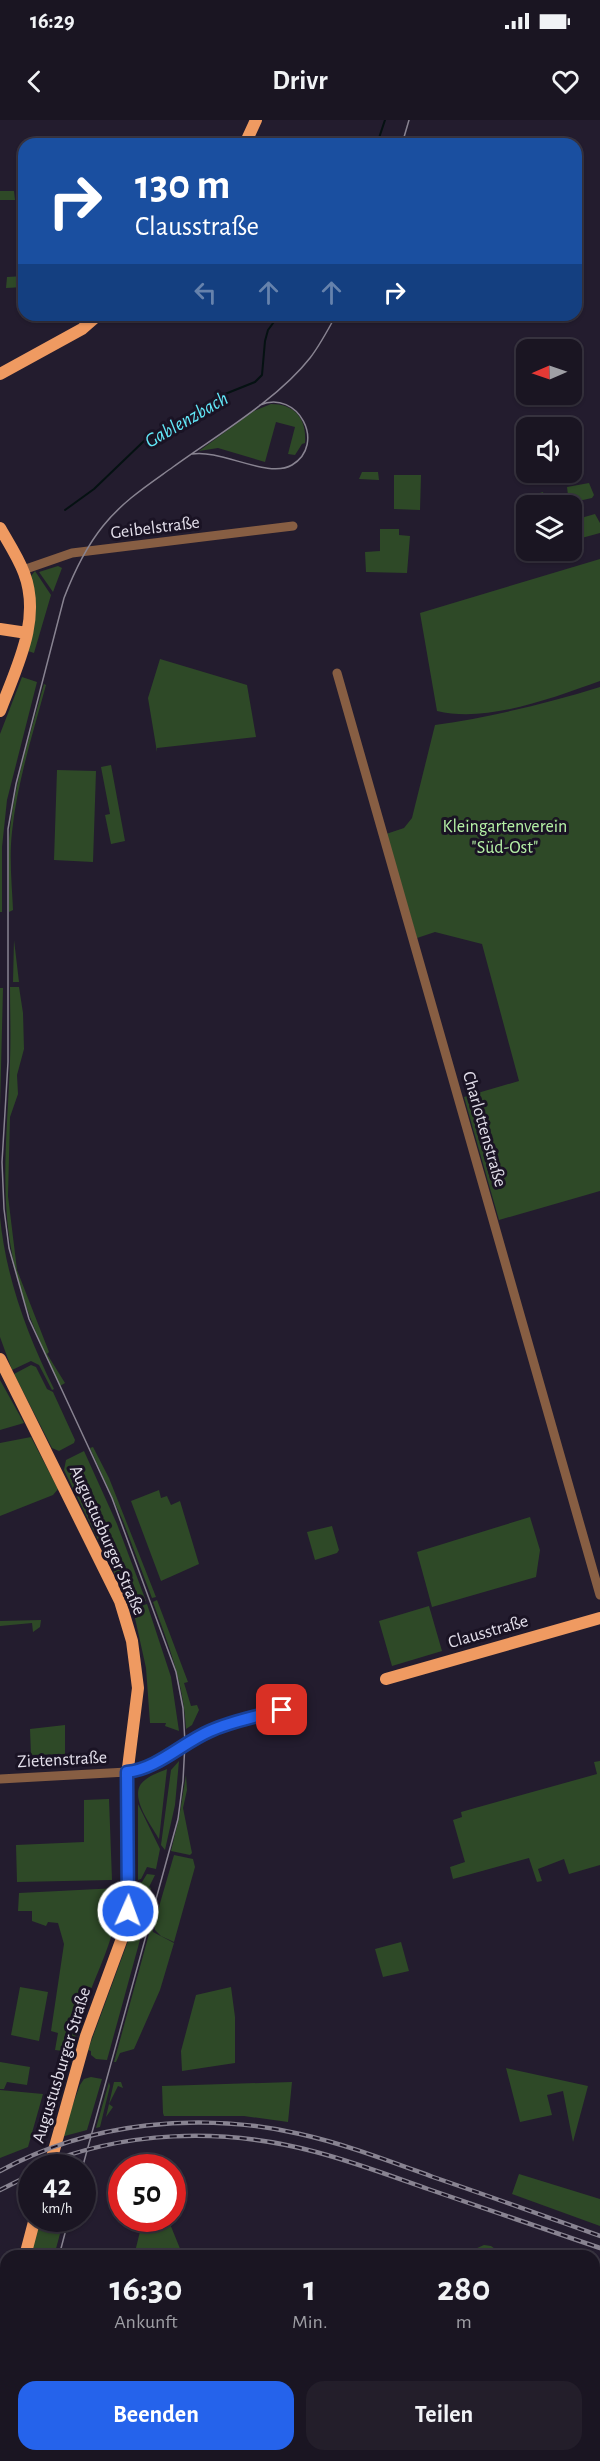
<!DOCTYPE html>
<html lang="de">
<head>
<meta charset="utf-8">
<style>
	:root { --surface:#1a1522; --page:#231e2a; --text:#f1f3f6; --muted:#9f9fa5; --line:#383440; --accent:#2563eb }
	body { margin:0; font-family:"Alegreya Sans",sans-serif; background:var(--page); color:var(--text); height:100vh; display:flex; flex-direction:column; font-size:22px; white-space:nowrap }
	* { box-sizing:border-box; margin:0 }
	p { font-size:20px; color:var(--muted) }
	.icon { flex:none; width:33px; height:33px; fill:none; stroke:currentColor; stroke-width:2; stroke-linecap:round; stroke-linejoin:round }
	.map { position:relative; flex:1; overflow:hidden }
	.sheet { position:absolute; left:0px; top:2130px; width:600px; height:212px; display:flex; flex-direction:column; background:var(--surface); border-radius:18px 18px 0 0; box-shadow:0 2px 4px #0004,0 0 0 2px var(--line) }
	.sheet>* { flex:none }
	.top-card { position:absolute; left:18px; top:18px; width:564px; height:183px; border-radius:18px; box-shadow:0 2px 4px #0004,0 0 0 2px var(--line); background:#1a4fa0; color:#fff; overflow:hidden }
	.needle { width:39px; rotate:268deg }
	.tools { position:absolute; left:516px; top:219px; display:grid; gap:12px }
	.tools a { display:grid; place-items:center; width:66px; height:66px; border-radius:12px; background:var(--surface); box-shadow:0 2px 4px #0004,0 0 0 2px var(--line); font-size:30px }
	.speed { position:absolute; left:18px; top:2034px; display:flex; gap:12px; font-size:30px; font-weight:700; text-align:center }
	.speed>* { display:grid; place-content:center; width:78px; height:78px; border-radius:50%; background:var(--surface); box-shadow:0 2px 4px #0004,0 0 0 2px var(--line); line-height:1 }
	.speed small { font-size:15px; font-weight:400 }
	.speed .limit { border:9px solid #d22; background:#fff; color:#111 }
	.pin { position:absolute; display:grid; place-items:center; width:51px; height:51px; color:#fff; margin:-26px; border-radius:12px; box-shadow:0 3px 9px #0006 }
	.me { position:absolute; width:66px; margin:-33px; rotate:2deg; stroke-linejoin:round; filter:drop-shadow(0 0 4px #0008) }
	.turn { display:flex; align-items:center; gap:21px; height:126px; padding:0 18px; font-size:27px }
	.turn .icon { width:78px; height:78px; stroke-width:2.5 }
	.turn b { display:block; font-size:42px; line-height:51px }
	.lanes { display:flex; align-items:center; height:57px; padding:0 18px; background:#0003; justify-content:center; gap:30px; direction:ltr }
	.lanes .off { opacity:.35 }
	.eta { display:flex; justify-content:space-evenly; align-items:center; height:102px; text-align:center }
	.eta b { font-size:36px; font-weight:700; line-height:42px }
	.primary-button { display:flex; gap:12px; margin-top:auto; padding:12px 18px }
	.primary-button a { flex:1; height:69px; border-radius:18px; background:var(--accent); color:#fff; font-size:24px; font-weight:700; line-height:69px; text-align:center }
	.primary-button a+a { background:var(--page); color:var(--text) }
	.status { display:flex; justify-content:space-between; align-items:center; height:42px; padding:0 30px; background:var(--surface); direction:ltr }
	.status svg { height:16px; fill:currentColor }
	header { display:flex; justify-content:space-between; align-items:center; height:78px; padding:0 18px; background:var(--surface); font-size:27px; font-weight:700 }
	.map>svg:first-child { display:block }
	.green { fill:#2e4927 }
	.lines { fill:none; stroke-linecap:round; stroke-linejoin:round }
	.stream { stroke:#051112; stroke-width:2 }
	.minor { stroke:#875e43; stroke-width:9 }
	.major { stroke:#ef9a61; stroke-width:12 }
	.tram { stroke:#888391; stroke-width:1.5 }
	.rail-casing { stroke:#888391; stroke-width:4.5 }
	.rail { stroke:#1a1324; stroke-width:2; stroke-dasharray:7; stroke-linecap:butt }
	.route-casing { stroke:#184099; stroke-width:15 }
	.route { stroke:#2563eb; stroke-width:10 }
	.labels { text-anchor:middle; stroke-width:6; stroke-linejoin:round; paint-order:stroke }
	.street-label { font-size:18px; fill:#e3dfeb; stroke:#1a1324 }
	.park-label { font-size:18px; fill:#b5f1a6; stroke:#1a1324 }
	.water-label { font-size:20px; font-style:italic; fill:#62e8f8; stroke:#1a1324 }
</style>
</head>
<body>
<div class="status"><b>16:29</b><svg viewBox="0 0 49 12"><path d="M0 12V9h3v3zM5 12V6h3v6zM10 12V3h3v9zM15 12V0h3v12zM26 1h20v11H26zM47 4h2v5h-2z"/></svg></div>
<header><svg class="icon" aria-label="back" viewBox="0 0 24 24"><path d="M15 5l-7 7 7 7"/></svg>Drivr<svg class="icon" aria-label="heart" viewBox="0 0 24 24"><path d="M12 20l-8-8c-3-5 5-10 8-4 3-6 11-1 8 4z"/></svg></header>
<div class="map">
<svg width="600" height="2341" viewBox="0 0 600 2341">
	<rect width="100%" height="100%" fill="#231c2e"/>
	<!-- green -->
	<path class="green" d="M 0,71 L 14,71 L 15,80 L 0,80 Z
		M 24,156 L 24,167 L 6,168 L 7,157 Z
		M 271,284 C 295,284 307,299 305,323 L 302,324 L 295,335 L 288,334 L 295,307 L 276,302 L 265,342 L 218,328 L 199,331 L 254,291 Z
		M 362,352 L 378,352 L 379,360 L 359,359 Z
		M 394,355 L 421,355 L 420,390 L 394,389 Z
		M 589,363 L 594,375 L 592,378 L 569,383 L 567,367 Z
		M 543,372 L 546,385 L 526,386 L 526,393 L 523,392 L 521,379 Z
		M 595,394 L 600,403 L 600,413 L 578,419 L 574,400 Z
		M 380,409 L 399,409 L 399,415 L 410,416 L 407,453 L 366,452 L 365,432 L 380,431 Z
		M 600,439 L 600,561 C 552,578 488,603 437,591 L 420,493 Z
		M 58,446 L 62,448 L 53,472 L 39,452 Z
		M 35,451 L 51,475 L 34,533 L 28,531 L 31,456 Z
		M 160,539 L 247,565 L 256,617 L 157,628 L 157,632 L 148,578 Z
		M 22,557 L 37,562 L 7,680 L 2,727 L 2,792 L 0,792 L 0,614 Z
		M 44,564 L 46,565 C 33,613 17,663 12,712 C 9,738 12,765 13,790 L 9,792 C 9,765 7,736 10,709 C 15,660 31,612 44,564 Z
		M 600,567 L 600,1071 L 499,1100 L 464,977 L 519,961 L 482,824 L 435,812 L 417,818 L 386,714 L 404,708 L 412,698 L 435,605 C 491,597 545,584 600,567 Z
		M 111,645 L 125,721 L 111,724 L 105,695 L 110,694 L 101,647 Z
		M 57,650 L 96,651 L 93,742 L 54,740 Z
		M 14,820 L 19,862 L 13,862 Z
		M 10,867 L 19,867 L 23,893 L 24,929 L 17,955 L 18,974 L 10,997 L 8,1076 L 17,1150 L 49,1232 L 47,1234 L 65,1263 L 60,1266 C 39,1221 19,1177 11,1128 C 0,1065 8,1004 10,941 C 11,916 10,892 10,867 Z
		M 0,868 L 3,868 L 0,989 Z
		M 0,1097 C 6,1158 27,1214 54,1269 L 52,1270 L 39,1245 L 31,1241 L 12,1250 L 0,1217 Z
		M 31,1245 L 36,1247 L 47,1269 L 53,1272 L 75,1320 L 74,1323 L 59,1331 L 52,1328 L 14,1254 Z
		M 0,1260 L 24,1303 L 0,1310 Z
		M 31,1317 L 58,1369 L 53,1375 L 0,1396 L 0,1323 Z
		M 93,1327 L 109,1358 L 156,1477 L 152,1478 L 123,1401 L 90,1328 Z
		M 84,1331 L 117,1404 L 146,1481 L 128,1481 L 64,1350 L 66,1340 Z
		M 159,1370 L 161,1378 L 167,1376 L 171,1385 L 180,1381 L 199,1444 L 161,1461 L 131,1381 Z
		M 530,1397 L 540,1430 L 536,1457 L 432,1487 L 417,1432 Z
		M 332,1406 L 339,1430 L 337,1433 L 315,1440 L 307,1412 Z
		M 157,1480 L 188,1562 L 184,1563 L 191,1586 L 197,1585 L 199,1590 L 192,1605 L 186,1609 C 184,1563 168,1524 153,1482 Z
		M 147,1484 L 171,1557 L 179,1611 L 165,1606 L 166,1603 L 150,1603 L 146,1548 L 133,1489 Z
		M 429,1486 L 442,1531 L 392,1546 L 379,1501 Z
		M 41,1500 L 40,1507 L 33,1512 L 32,1503 L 0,1506 L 0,1501 Z
		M 65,1605 L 65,1634 L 31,1635 L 30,1609 Z
		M 179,1641 L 175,1685 L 165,1730 L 161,1725 L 171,1650 Z
		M 600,1641 L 600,1745 L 569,1754 L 564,1739 L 538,1749 L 542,1761 L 537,1762 L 529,1738 L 453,1759 L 450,1747 L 465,1742 L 453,1700 L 462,1697 L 461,1692 L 597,1654 L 594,1642 Z
		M 167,1649 L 159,1719 C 151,1704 126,1674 145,1660 C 151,1655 160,1652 167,1649 Z
		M 186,1655 L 187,1670 L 183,1688 L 192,1733 L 190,1735 L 171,1731 L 179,1698 Z
		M 109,1679 L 112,1760 L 17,1762 L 16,1725 L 84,1722 L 84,1680 Z
		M 138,1684 L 160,1729 L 156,1749 L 147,1747 L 141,1759 L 138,1760 Z
		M 174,1735 L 193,1739 L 195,1747 L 174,1822 L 161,1816 L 155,1810 L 154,1804 Z
		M 147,1754 L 155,1755 L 149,1767 L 151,1768 L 147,1781 L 138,1778 L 138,1763 L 142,1762 Z
		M 118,1768 C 119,1813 100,1843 86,1883 C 81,1899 76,1916 71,1932 L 55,1930 L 58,1913 L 51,1911 L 64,1824 L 58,1803 L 48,1802 L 46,1806 L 32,1801 L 32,1791 L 18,1791 L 19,1773 Z
		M 135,1782 L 149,1787 L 107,1940 L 96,1939 L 91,1935 L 91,1931 L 88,1930 L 131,1813 Z
		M 152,1803 L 153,1812 L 174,1823 L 160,1870 L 134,1929 L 120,1933 L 116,1942 L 114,1942 Z
		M 401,1822 L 409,1851 L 383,1857 L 375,1829 Z
		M 20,1867 L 48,1872 L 39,1921 L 11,1915 Z
		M 231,1867 L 235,1897 L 235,1943 L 182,1951 L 181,1931 L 196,1875 Z
		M 0,1942 L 30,1947 L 27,1965 L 7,1962 L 4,1969 L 0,1969 Z
		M 506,1948 L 588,1966 L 573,2022 L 563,1971 L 547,1975 L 552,1995 L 520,2002 Z
		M 91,1957 L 102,1959 L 87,2010 L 61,2017 L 80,1965 L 84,1959 Z
		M 109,1962 L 110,1966 L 100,2007 L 96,2008 Z
		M 114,1962 L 121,1962 L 123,1968 L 118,1966 L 109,1984 L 113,1987 L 106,1997 Z
		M 292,1962 L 288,2002 L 244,1996 L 164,1996 L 163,1993 L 162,1966 Z
		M 0,1970 L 43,1974 L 28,2027 L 0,2038 Z
		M 519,2054 L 600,2079 L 600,2106 L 512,2074 Z
		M 40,2099 L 64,2099 L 54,2136 L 30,2136 Z
		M 143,2099 L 168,2099 L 183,2136 L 134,2136 Z
		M 484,2125 L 491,2126 L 505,2136 L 459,2136 Z
		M 241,2336 L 396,2336 L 399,2341 L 237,2341 L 235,2338 Z"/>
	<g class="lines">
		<!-- stream -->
		<path class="stream" d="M 377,24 L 385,0
			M 65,390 L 94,369 L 145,320 L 161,313 L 215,278 L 255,262 L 262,255 L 265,221 L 268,210 L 279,195"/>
		<!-- minor -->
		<path class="minor" d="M 23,450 L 72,433 L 293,406
			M 337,553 L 600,1475
			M 0,1659 L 127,1652"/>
		<!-- major -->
		<path class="major" d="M 245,24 L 256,0
			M 0,254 L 82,209 L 98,195
			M 0,408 C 8,422 18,437 24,453 C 42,500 16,548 0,591
			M 0,509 L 27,513
			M 0,1239 L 120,1481 L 132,1521 L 138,1568 L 126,1664 L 129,1763 L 128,1791 L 121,1821 L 86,1916 L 49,2048
			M 386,1559 L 600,1498
			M 127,1652 C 157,1648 182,1623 210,1611 C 232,1601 258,1596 282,1590
			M 25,2136 L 35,2098
			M 0,2279 L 6,2255
			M 0,2323 L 6,2302"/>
		<!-- tram -->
		<path class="tram" d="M 402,24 L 409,0
			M 192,334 C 221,329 268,359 292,345 C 327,324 298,269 260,285
			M 82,2049 L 178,1699 L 183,1661 L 185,1623 L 183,1588 L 176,1552 L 112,1378 L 29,1199 L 9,1128 L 4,1089 L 2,1042 L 8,942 L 8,709 L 16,664 L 64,478 C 74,452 86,427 103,406 C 123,381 148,365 173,347 C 217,315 277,280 310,238 C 320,225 328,210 336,195
			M 59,2136 L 69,2098
			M 4,2341 L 6,2334"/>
		<!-- rail casing -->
		<g class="rail-casing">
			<path id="rail" d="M 34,2048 C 123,2010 223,2007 316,2032 C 354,2042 391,2056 428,2069 C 485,2089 543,2108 600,2128
				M 0,2051 C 90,2002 200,1991 300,2014 C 345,2024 389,2041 433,2057 C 489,2076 544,2096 600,2116
				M 0,2070 L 32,2054"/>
		</g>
		<!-- rail -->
		<use href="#rail" class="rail"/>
	</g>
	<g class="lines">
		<!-- route casing -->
		<g class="route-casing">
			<path id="route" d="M 128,1791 L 127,1652 C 157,1649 182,1623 210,1611 C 232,1601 258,1596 282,1590"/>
		</g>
		<!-- route -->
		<use href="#route" class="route"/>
	</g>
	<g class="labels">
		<!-- street labels -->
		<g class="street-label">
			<text transform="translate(155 407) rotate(-7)" y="6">Geibelstraße</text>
			<text transform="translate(485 1009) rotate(74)" y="6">Charlottenstraße</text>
			<text transform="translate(108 1420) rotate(66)" y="6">Augustusburger Straße</text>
			<text transform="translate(488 1511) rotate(-16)" y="6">Clausstraße</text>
			<text transform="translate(62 1639) rotate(-3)" y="6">Zietenstraße</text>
			<text transform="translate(61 1945) rotate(-73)" y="6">Augustusburger Straße</text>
		</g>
		<!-- park labels -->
		<g class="park-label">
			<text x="505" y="712">Kleingartenverein<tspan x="505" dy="21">"Süd-Ost"</tspan></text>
		</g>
		<!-- water labels -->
		<g class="water-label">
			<text transform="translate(186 299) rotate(-30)" y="7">Gablenzbach</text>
		</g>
	</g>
</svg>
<div class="tools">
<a><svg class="needle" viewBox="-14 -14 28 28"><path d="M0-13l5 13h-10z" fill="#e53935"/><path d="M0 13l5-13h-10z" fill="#9f9fa5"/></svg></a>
<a><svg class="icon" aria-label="sound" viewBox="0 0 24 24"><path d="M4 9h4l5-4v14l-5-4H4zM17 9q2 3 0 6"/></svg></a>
<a><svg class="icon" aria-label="layers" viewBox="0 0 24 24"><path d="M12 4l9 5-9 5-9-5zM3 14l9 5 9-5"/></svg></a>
</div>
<div class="speed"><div>42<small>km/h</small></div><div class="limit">50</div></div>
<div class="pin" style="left:282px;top:1590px;background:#d93025"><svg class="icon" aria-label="arrive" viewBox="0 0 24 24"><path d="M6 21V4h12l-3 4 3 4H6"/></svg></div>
<svg class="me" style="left:128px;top:1791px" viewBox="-20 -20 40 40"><circle r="17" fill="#2563eb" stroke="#fff" stroke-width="3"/><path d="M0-11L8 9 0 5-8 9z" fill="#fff"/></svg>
<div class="top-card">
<div class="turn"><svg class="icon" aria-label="right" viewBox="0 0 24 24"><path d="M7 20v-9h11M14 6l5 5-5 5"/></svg><div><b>130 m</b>Clausstraße</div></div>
<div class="lanes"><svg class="icon off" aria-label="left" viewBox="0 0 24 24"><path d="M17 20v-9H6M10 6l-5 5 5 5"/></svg><svg class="icon off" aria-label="ahead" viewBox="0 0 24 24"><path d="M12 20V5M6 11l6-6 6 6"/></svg><svg class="icon off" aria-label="ahead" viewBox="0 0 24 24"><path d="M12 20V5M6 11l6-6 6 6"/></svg><svg class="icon" aria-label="right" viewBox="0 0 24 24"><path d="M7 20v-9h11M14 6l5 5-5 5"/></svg></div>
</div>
<section class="sheet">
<div class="eta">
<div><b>16:30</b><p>Ankunft</p></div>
<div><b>1</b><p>Min.</p></div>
<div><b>280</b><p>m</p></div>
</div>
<div class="primary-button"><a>Beenden</a><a>Teilen</a></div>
</section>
</div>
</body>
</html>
